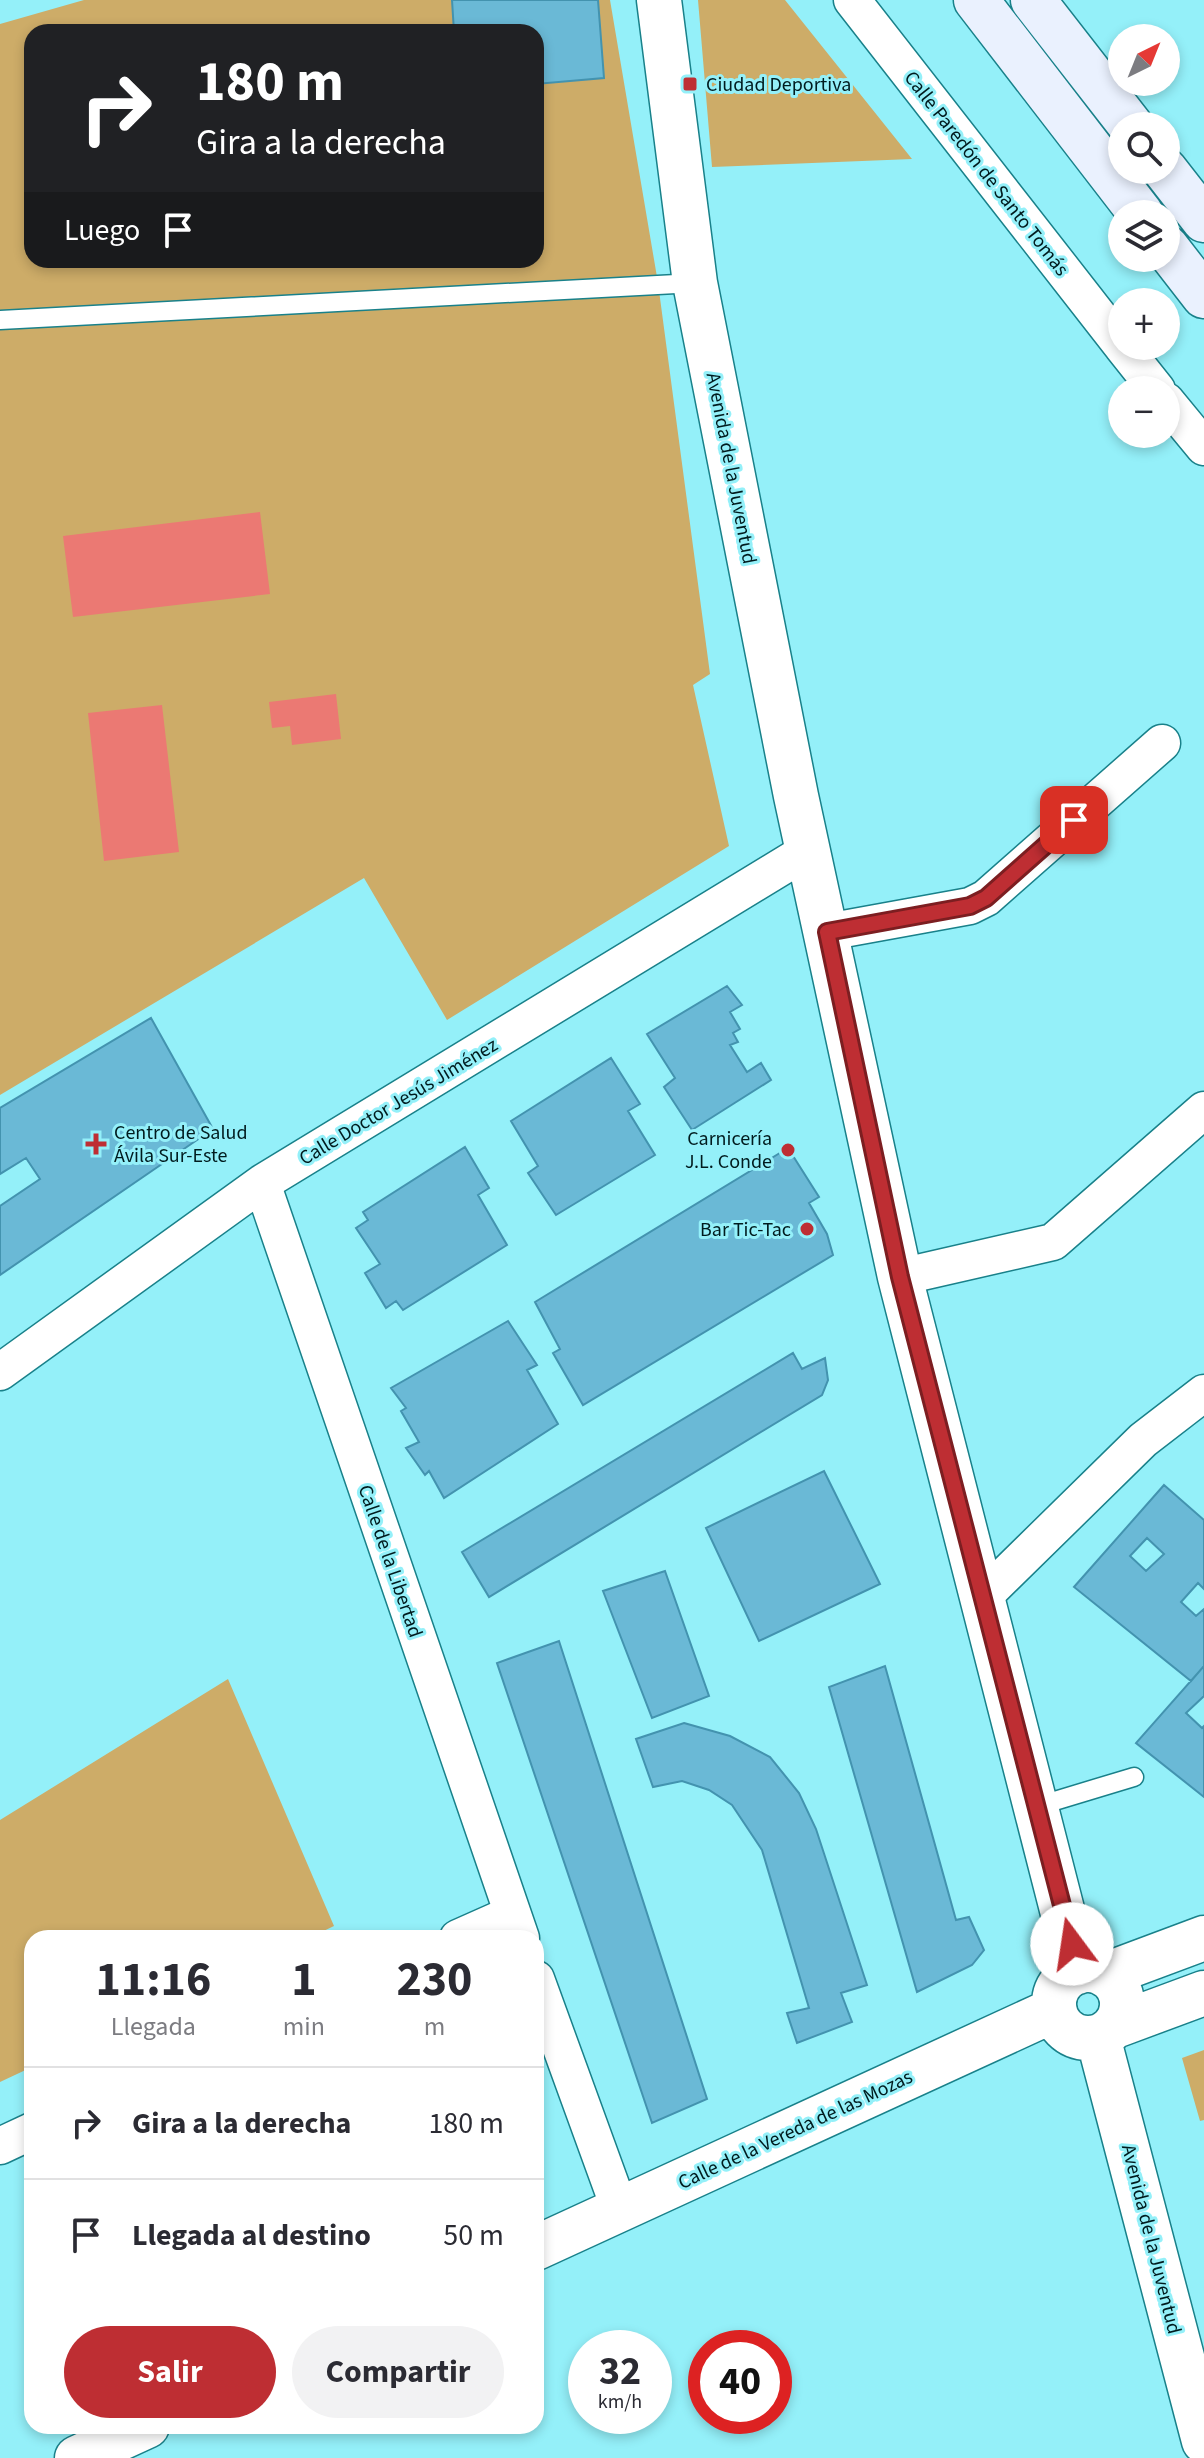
<!DOCTYPE html>
<html lang="es">
<head>
<meta charset="utf-8">
<style>
	:root { --surface:#fff; --page:#f2f2f3; --text:#2b2b33; --muted:#7c7c81; --line:#e1e1e2; --accent:#be2e33 }
	body { margin:0; font-family:"Source Sans 3",sans-serif; background:var(--page); color:var(--text); height:100vh; display:flex; flex-direction:column; font-size:30px; white-space:nowrap }
	* { box-sizing:border-box; margin:0 }
	p { font-size:26px; color:var(--muted) }
	.icon { flex:none; width:44px; height:44px; fill:none; stroke:currentColor; stroke-width:2; stroke-linecap:round; stroke-linejoin:round }
	.map { position:relative; flex:1; overflow:hidden }
	.panel { position:absolute; left:24px; top:1930px; width:520px; height:504px; display:flex; flex-direction:column; background:var(--surface); border-radius:24px; box-shadow:0 4px 12px #0003 }
	.panel>* { flex:none }
	.guide { position:absolute; left:24px; top:24px; width:520px; height:244px; border-radius:24px; box-shadow:0 4px 12px #0003; background:#202124; color:#fff; overflow:hidden }
	.needle { width:52px; rotate:43deg }
	.fabs { position:absolute; left:1108px; top:24px; display:grid; gap:16px }
	.fabs a { display:grid; place-items:center; width:72px; height:72px; border-radius:50%; background:var(--surface); box-shadow:0 4px 12px #0003; font-size:40px }
	.speed { position:absolute; left:568px; top:2330px; display:flex; gap:16px; font-size:40px; font-weight:700; text-align:center }
	.speed>* { display:grid; place-content:center; width:104px; height:104px; border-radius:50%; background:var(--surface); box-shadow:0 4px 12px #0003; line-height:1 }
	.speed small { font-size:20px; font-weight:400 }
	.speed .limit { border:12px solid #d22; background:#fff; color:#111 }
	.pin { position:absolute; display:grid; place-items:center; width:68px; height:68px; color:#fff; margin:-34px; border-radius:16px; box-shadow:0 4px 12px #0006 }
	.me { position:absolute; width:88px; margin:-44px; rotate:346deg; stroke-linejoin:round; filter:drop-shadow(0 0 6px #0008) }
	.turn { display:flex; align-items:center; gap:28px; height:168px; padding:0 40px; font-size:36px }
	.turn .icon { width:104px; height:104px; stroke-width:2.5 }
	.turn b { display:block; font-size:56px; line-height:68px }
	.then { display:flex; align-items:center; height:76px; padding:0 40px; background:#0003; gap:16px; font-size:30px }
	.eta { display:flex; justify-content:space-evenly; align-items:center; height:136px; text-align:center }
	.eta b { font-size:48px; font-weight:700; line-height:56px }
	.button { display:flex; gap:16px; margin-top:auto; padding:16px 40px }
	.button a { flex:1; height:92px; border-radius:48px; background:var(--accent); color:#fff; font-size:32px; font-weight:700; line-height:92px; text-align:center }
	.button a+a { background:var(--page); color:var(--text) }
	ul { padding:0; list-style:none }
	li { display:flex; align-items:center; gap:24px; height:112px; padding:0 40px; border-top:2px solid var(--line) }
	li div { flex:1 }
	li b { display:block; font-size:30px }
	li em { font-style:normal }
	.map>svg:first-child { display:block }
	.green { fill:#cdac68; fill-rule:evenodd }
	.water { fill:#eb7973 }
	.building { fill:#6ab9d6; stroke:#4393af; stroke-width:2; fill-rule:evenodd }
	.lines { fill:none; stroke-linecap:round; stroke-linejoin:round }
	.service-casing { stroke:#19818a; stroke-width:21 }
	.minor-casing { stroke:#19818a; stroke-width:39 }
	.tertiary-casing { stroke:#19818a; stroke-width:47 }
	.secondary-casing { stroke:#19818a; stroke-width:47 }
	.service { stroke:#fff; stroke-width:18 }
	.minor { stroke:#fff; stroke-width:36 }
	.tertiary { stroke:#fff; stroke-width:44 }
	.secondary { stroke:#eaf1fe; stroke-width:44 }
	.route-casing { stroke:#7c1e21; stroke-width:20 }
	.route { stroke:#be2e33; stroke-width:14 }
	.poi-dot { fill:#be2e33; stroke:#94f0f9; stroke-width:3 }
	.labels { text-anchor:middle; stroke-width:6; stroke-linejoin:round; paint-order:stroke }
	.poi-label { font-size:20px; fill:#001b1e; stroke:#94f0f9; text-anchor:start }
	.street-label { font-size:20px; fill:#001b1e; stroke:#94f0f9 }
</style>
</head>
<body>
<div class="map">
<svg width="1204" height="2458" viewBox="0 0 1204 2458">
	<rect width="100%" height="100%" fill="#94f0f9"/>
	<!-- green -->
	<path class="green" d="M 84,0 L 610,0 L 658,283 L 710,674 L 693,685 L 729,846 L 447,1020 L 364,878 L 0,1095 L 0,24 ZM 32,32 L 536,32 L 536,260 L 32,260 Z
		M 698,0 L 785,0 L 912,159 L 712,167 Z
		M 228,1679 L 334,1926 L 309,1938 L 32,1938 L 32,2067 L 0,2082 L 0,1820 Z
		M 1204,2050 L 1204,2120 L 1200,2121 L 1182,2058 Z"/>
	<!-- water -->
	<path class="water" d="M 260,512 L 270,594 L 73,617 L 63,536 Z
		M 336,694 L 341,739 L 292,745 L 290,726 L 272,728 L 269,702 Z
		M 162,705 L 179,852 L 104,861 L 88,713 Z"/>
	<!-- building -->
	<path class="building" d="M 452,0 L 598,0 L 604,78 L 536,84 L 536,32 L 454,32 Z
		M 727,986 L 742,1005 L 730,1012 L 740,1029 L 733,1033 L 738,1042 L 730,1045 L 747,1072 L 761,1063 L 771,1080 L 692,1130 L 664,1087 L 675,1078 L 647,1034 Z
		M 151,1018 L 213,1129 L 0,1275 L 0,1206 L 40,1179 L 26,1158 L 0,1174 L 0,1108 Z
		M 611,1058 L 640,1104 L 628,1111 L 655,1155 L 556,1215 L 528,1173 L 538,1166 L 511,1121 Z
		M 465,1147 L 489,1188 L 478,1195 L 507,1245 L 403,1310 L 396,1301 L 386,1308 L 365,1273 L 380,1264 L 356,1228 L 368,1220 L 363,1212 Z
		M 788,1148 L 819,1197 L 809,1203 L 827,1234 L 833,1255 L 583,1405 L 553,1353 L 560,1349 L 535,1302 Z
		M 508,1321 L 537,1365 L 527,1370 L 558,1424 L 444,1498 L 429,1471 L 425,1475 L 406,1448 L 419,1442 L 401,1411 L 406,1408 L 391,1388 Z
		M 793,1353 L 802,1369 L 825,1358 L 828,1380 L 822,1395 L 489,1597 L 462,1552 Z
		M 824,1471 L 880,1584 L 759,1641 L 706,1528 Z
		M 1164,1485 L 1204,1520 L 1204,1589 L 1198,1583 L 1181,1602 L 1196,1616 L 1204,1609 L 1204,1666 L 1191,1681 L 1074,1587 ZM 1147,1538 L 1164,1554 L 1146,1571 L 1130,1556 Z
		M 665,1571 L 709,1696 L 652,1718 L 603,1591 Z
		M 559,1641 L 707,2099 L 652,2123 L 497,1663 Z
		M 885,1666 L 956,1920 L 969,1917 L 984,1950 L 972,1965 L 917,1992 L 829,1687 Z
		M 1204,1666 L 1204,1696 L 1186,1713 L 1202,1728 L 1204,1726 L 1204,1797 L 1136,1743 Z
		M 684,1723 L 730,1736 L 770,1757 L 799,1793 L 816,1829 L 867,1985 L 841,1993 L 852,2022 L 797,2043 L 787,2013 L 809,2008 L 762,1850 L 732,1805 L 709,1790 L 682,1781 L 653,1787 L 636,1739 Z"/>
	<g class="lines">
		<!-- service casing -->
		<g class="service-casing">
			<path id="service" d="M 0,320 L 695,283
				M 1038,1806 L 1134,1777"/>
		</g>
		<!-- minor casing -->
		<g class="minor-casing">
			<path id="minor" d="M 852,0 L 1122,346
				M 1122,346 L 1157,390
				M 1166,401 L 1204,447
				M 827,932 L 970,906 L 986,898 L 1162,743
				M 262,1183 L 521,1938
				M 900,1277 L 1053,1242 L 1204,1110
				M 0,1372 L 262,1183 L 809,850
				M 984,1596 L 1143,1440 L 1204,1393
				M 458,1938 L 512,1914
				M 536,1979 L 620,2210
				M 0,2146 L 32,2131"/>
		</g>
		<!-- tertiary casing -->
		<g class="tertiary-casing">
			<path id="tertiary" d="M 659,0 L 695,283 L 796,796 L 900,1277 L 1078,1972
				M1054 2004a34 34 0 1 1 68 0a34 34 0 1 1-68 0Z
				M 1105,1975 L 1204,1938
				M 1115,2026 L 1204,1993
				M 1098,2037 L 1204,2441
				M 536,2248 L 1054,2010
				M 77,2458 L 147,2426"/>
		</g>
		<!-- secondary casing -->
		<g class="secondary-casing">
			<path id="secondary" d="M 976,0 L 1141,214
				M 1033,0 L 1131,126
				M 1165,170 L 1204,220
				M 1166,247 L 1204,296"/>
		</g>
		<!-- service -->
		<use href="#service" class="service"/>
		<!-- minor -->
		<use href="#minor" class="minor"/>
		<!-- tertiary -->
		<use href="#tertiary" class="tertiary"/>
		<!-- secondary -->
		<use href="#secondary" class="secondary"/>
	</g>
	<g class="lines">
		<!-- route casing -->
		<g class="route-casing">
			<path id="route" d="M 1072,1944 L 900,1277 L 827,932 L 970,906 L 986,898 L 1074,820"/>
		</g>
		<!-- route -->
		<use href="#route" class="route"/>
	</g>
	<!-- markers -->
	<g class="poi-dot">
		<rect x="682" y="76" width="16" height="16" rx="4"/>
		<path d="M92 1132h8v8h8v8h-8v8h-8v-8h-8v-8h8z"/>
		<circle cx="788" cy="1150" r="8"/>
		<circle cx="807" cy="1229" r="8"/>
	</g>
	<g class="labels">
		<!-- poi labels -->
		<g class="poi-label">
			<text x="706" y="91">Ciudad Deportiva</text>
			<text x="114" y="1139">Centro de Salud<tspan x="114" dy="23">Ávila Sur-Este</tspan></text>
			<text x="772" y="1145" text-anchor="end">Carnicería<tspan x="772" dy="23">J.L. Conde</tspan></text>
			<text x="791" y="1236" text-anchor="end">Bar Tic-Tac</text>
		</g>
		<!-- street labels -->
		<g class="street-label">
			<text transform="translate(987 173) rotate(52)" y="7">Calle Paredón de Santo Tomás</text>
			<text transform="translate(732 468) rotate(79)" y="7">Avenida de la Juventud</text>
			<text transform="translate(398 1101) rotate(-31)" y="7">Calle Doctor Jesús Jiménez</text>
			<text transform="translate(391 1561) rotate(71)" y="7">Calle de la Libertad</text>
			<text transform="translate(795 2129) rotate(-25)" y="7">Calle de la Vereda de las Mozas</text>
			<text transform="translate(1152 2239) rotate(76)" y="7">Avenida de la Juventud</text>
		</g>
	</g>
</svg>
<div class="fabs">
<a><svg class="needle" viewBox="-14 -14 28 28"><path d="M0-13l5 13h-10z" fill="#e53935"/><path d="M0 13l5-13h-10z" fill="#7c7c81"/></svg></a>
<a><svg class="icon" aria-label="search" viewBox="0 0 24 24"><circle cx="10" cy="10" r="6"/><path d="M15 15l6 6"/></svg></a>
<a><svg class="icon" aria-label="layers" viewBox="0 0 24 24"><path d="M12 4l9 5-9 5-9-5zM3 14l9 5 9-5"/></svg></a>
<a>+</a>
<a>−</a>
</div>
<div class="speed"><div>32<small>km/h</small></div><div class="limit">40</div></div>
<div class="pin" style="left:1074px;top:820px;background:#d93025"><svg class="icon" aria-label="arrive" viewBox="0 0 24 24"><path d="M6 21V4h12l-3 4 3 4H6"/></svg></div>
<svg class="me" style="left:1072px;top:1944px" viewBox="-20 -20 40 40"><circle r="19" fill="#fff"/><path d="M0-13L10 11 0 6-10 11z" fill="#be2e33"/></svg>
<div class="guide">
<div class="turn"><svg class="icon" aria-label="right" viewBox="0 0 24 24"><path d="M7 20v-9h11M14 6l5 5-5 5"/></svg><div><b>180 m</b>Gira a la derecha</div></div>
<div class="then">Luego<svg class="icon" aria-label="arrive" viewBox="0 0 24 24"><path d="M6 21V4h12l-3 4 3 4H6"/></svg></div>
</div>
<section class="panel">
<div class="eta">
<div><b>11:16</b><p>Llegada</p></div>
<div><b>1</b><p>min</p></div>
<div><b>230</b><p>m</p></div>
</div>
<ul>
<li><svg class="icon" aria-label="right" viewBox="0 0 24 24"><path d="M7 20v-9h11M14 6l5 5-5 5"/></svg><div><b>Gira a la derecha</b></div><em>180 m</em></li>
<li><svg class="icon" aria-label="arrive" viewBox="0 0 24 24"><path d="M6 21V4h12l-3 4 3 4H6"/></svg><div><b>Llegada al destino</b></div><em>50 m</em></li>
</ul>
<div class="button"><a>Salir</a><a>Compartir</a></div>
</section>
</div>
</body>
</html>
